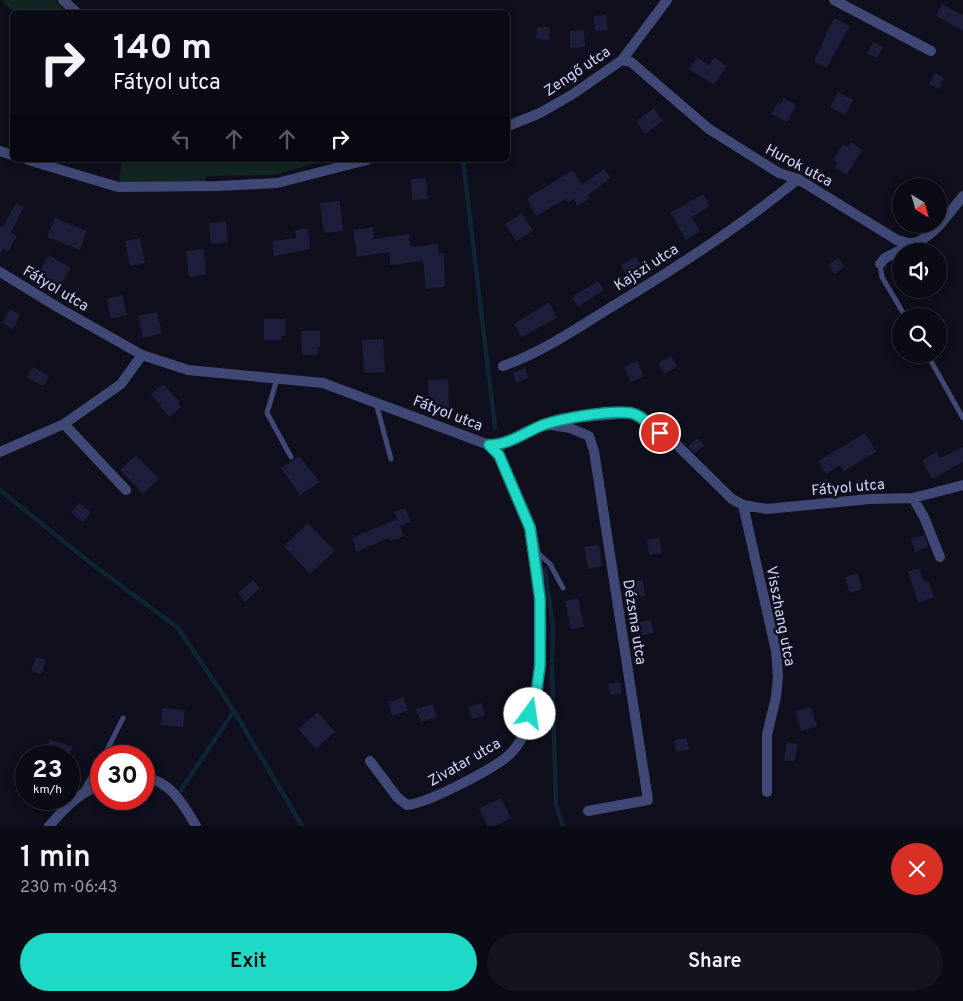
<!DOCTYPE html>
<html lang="en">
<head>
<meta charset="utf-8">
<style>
	:root { --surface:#0b0b16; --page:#14141f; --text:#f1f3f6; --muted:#9a9ba1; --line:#2b2b35; --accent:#1dd9c5 }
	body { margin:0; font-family:Overpass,sans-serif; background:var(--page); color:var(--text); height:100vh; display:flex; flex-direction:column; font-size:19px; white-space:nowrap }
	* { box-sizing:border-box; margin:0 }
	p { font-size:16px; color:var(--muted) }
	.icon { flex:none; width:28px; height:28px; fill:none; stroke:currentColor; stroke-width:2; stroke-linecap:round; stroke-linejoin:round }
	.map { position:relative; height:826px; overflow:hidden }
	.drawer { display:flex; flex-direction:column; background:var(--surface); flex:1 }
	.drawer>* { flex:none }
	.hud { position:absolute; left:10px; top:10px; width:500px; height:152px; border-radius:8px; box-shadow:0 2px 12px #0003,0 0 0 1px var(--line); background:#0b0b16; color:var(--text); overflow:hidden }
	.needle { width:32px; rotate:143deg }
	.tools { position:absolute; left:892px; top:178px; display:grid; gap:10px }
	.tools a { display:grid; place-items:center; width:55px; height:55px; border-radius:50%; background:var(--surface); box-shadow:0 2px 12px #0003,0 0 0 1px var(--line); font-size:25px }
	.speed { position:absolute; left:15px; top:745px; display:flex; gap:10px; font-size:25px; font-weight:700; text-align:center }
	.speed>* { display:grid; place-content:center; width:65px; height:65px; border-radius:50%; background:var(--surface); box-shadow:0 2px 12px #0003,0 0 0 1px var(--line); line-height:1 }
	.speed small { font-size:12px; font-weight:400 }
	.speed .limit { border:8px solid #d22; background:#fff; color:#111 }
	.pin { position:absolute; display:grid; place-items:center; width:42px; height:42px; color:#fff; margin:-21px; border:2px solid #fff; border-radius:50%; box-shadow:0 1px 5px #0007 }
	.me { position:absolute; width:55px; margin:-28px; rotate:14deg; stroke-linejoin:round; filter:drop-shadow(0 0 4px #0008) }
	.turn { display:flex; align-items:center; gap:18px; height:105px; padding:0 20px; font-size:22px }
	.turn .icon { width:65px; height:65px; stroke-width:2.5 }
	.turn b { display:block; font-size:35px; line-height:42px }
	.lanes { display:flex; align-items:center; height:48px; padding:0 20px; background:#0003; justify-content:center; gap:25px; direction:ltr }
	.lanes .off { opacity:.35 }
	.round { display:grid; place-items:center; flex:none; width:52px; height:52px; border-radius:26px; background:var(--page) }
	.overview { display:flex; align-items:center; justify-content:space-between; height:85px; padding:0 20px }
	h1 { font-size:30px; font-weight:600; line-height:38px }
	.action { display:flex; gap:10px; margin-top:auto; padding:10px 20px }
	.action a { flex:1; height:58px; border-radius:30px; background:var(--accent); color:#111; font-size:20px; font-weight:600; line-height:58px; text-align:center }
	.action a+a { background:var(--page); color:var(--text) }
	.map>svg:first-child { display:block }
	.green { fill:#132622 }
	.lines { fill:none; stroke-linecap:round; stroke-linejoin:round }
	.stream { stroke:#0f2536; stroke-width:4.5 }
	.building { fill:#1d1d3c }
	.service { stroke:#404976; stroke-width:5 }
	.minor { stroke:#404976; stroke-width:10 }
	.route-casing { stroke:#138d80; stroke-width:12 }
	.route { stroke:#1dd9c5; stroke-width:9 }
	.labels { text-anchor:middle; stroke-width:5; stroke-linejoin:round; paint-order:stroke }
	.street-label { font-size:15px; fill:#d1d5f9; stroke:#0f0f1d }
</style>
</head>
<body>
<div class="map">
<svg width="963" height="826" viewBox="0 0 963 826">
	<rect width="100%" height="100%" fill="#0f0f1d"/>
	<!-- green -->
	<path class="green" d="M 2,0 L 55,0 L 66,12 L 13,12 Z
		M 122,160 L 329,160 L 273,175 L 206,176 L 206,183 L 119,182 Z"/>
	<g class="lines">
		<!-- stream -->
		<path class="stream" d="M 32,0 L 46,12
			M 463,160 L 495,427
			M 0,490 L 88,561 L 178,628 L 234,711 L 302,826
			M 545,570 L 553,627 L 552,661
			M 552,666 L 556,805 L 563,826
			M 181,790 L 234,711"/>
	</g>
	<!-- building -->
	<path class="building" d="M 942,4 L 963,15 L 963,31 L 936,16 Z
		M 606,15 L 608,30 L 595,31 L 594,16 Z
		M 834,18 L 850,26 L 826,68 L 814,61 Z
		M 537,27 L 550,27 L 549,40 L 536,39 Z
		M 584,30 L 585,47 L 570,48 L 570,31 Z
		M 873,42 L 883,47 L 877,58 L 867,53 Z
		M 697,57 L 709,65 L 714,57 L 727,66 L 714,85 L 689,69 Z
		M 935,73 L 944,78 L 939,89 L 929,84 Z
		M 838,92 L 853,100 L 845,115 L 830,107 Z
		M 784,98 L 796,105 L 787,122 L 771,114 L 778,102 L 781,104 Z
		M 654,108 L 663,121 L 645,134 L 636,121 Z
		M 851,142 L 862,150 L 847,175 L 835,168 L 838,163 L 833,160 L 843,144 L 848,147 Z
		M 604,169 L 611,178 L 588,195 L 590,198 L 577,206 L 574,199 L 568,203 L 566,199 L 536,216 L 527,198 L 573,170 L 582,185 Z
		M 426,178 L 428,199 L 412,200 L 411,179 Z
		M 703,194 L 710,206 L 692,217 L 700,231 L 686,240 L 670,213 Z
		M 340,201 L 343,231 L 324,233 L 320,203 Z
		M 16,203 L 24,207 L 11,233 L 17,236 L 8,252 L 3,249 L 0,256 L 0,226 L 2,228 Z
		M 522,213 L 533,231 L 516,241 L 505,224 Z
		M 55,218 L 87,231 L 80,250 L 47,237 Z
		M 226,221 L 228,242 L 211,244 L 209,223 Z
		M 373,227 L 374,239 L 409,234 L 411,247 L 438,244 L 439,254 L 444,253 L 445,287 L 426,289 L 423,261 L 390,265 L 389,252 L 357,257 L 353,230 Z
		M 308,228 L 310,249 L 274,256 L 272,241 L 296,238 L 295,230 Z
		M 140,238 L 145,263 L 130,266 L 125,241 Z
		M 204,249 L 206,275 L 189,277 L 186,251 Z
		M 49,255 L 71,268 L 62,283 L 60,281 L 53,292 L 34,280 Z
		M 636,257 L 643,268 L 627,277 L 621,265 Z
		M 838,258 L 845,266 L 835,274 L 828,265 Z
		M 598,281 L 604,290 L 578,307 L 572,297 Z
		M 122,295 L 127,315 L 111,319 L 107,299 Z
		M 549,302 L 557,318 L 521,337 L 514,324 Z
		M 10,309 L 20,315 L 13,329 L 2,323 Z
		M 157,312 L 162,333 L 143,338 L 138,316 Z
		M 264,319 L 285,319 L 285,336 L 281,336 L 281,340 L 264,340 Z
		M 301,331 L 320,331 L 320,347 L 317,348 L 318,355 L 302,355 Z
		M 383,339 L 385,372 L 364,373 L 362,340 Z
		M 671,356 L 677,367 L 664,374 L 658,363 Z
		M 637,361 L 644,376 L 631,382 L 624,367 Z
		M 33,367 L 49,376 L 43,386 L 27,377 Z
		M 525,368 L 528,378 L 516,383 L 513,373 Z
		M 448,379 L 449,408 L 429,409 L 428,380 Z
		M 163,384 L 179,401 L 178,403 L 181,407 L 169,417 L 151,394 Z
		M 865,433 L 876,452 L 844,471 L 840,465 L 826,474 L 818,461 Z
		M 698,438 L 704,446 L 695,453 L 688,446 Z
		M 963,447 L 963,462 L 932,479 L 922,460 L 937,452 L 940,458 Z
		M 136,455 L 159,479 L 143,494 L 120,470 Z
		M 299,456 L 320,482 L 300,495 L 281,468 Z
		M 79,503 L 91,512 L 83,522 L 71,513 Z
		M 405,508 L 411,522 L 400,526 L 404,536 L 391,541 L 389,538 L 356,552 L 352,538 L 397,519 L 394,512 Z
		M 308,523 L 335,551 L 310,574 L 284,546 Z
		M 924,535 L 929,547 L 915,552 L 911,539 Z
		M 659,537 L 662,553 L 649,555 L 647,540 Z
		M 599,545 L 602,566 L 588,569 L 584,547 Z
		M 919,568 L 924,582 L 928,581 L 934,597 L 918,603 L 908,572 Z
		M 857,573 L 862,589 L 850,593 L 845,577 Z
		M 253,580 L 260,588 L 245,602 L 238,593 Z
		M 643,580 L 645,596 L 627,599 L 624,584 Z
		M 578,598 L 584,627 L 571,629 L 565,601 Z
		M 651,620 L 654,633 L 642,635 L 639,622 Z
		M 36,657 L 46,660 L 41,674 L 31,671 Z
		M 620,682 L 622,693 L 610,695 L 608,684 Z
		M 404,697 L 408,711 L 392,716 L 388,702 Z
		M 481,703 L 485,715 L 472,719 L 468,707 Z
		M 433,704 L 437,717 L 421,722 L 416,709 Z
		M 518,707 L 523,716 L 522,719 L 511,724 L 506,713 Z
		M 811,707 L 817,726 L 801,731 L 795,711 Z
		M 162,708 L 185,710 L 183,727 L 161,725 Z
		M 318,712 L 335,732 L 316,749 L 298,729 Z
		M 687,738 L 689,750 L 676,752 L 674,740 Z
		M 50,739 L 73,747 L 69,756 L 43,756 Z
		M 787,742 L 798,744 L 794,762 L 784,760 Z
		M 501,798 L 511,818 L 495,826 L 487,826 L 479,808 Z"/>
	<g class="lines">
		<!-- service -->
		<path class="service" d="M 880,264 L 882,277 L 905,316
			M 927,354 L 963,418
			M 277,379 L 267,413 L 291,457
			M 376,403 L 391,459
			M 537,552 L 550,564 L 563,588
			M 104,756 L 123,718
			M 82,792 L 101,760"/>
		<!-- minor -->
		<path class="minor" d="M 63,0 L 76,12
			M 834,0 L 931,51
			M 622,60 L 631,62 L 709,129 L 779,173 L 798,179 L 897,240 C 903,241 908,244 913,243 C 933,239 951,210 963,196
			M 508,126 L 540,113 L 573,94 L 622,60 L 667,0
			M 0,151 L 12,155
			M 28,160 L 118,187 L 219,186 L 277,183 L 367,160
			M 880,264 L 885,258 L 914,243
			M 0,272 L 59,308 L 142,355 L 188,370 L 323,383 L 489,445 L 505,443 L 545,425 L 571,418 L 632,413 L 677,445 L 732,499 L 743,505 L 767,509 L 870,499 L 913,498 L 963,485
			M 503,366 C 543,352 577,328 613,306 C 676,268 740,227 798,179
			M 64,424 L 126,490
			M 551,425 L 570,428 L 589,436 L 594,451 L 648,800 L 588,811
			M 0,452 L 64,424 L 121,384 L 142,355
			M 913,498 L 924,517 L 940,557
			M 743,505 L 776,651 L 778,677 L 776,697 L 767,735 L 767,792
			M 370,761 L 397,797 L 407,805 C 426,804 498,767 511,753 C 516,748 523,738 525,731 C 548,676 544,586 531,529 C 527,514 518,498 511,484 C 505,470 501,454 489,445
			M 144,779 C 168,777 185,807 196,826
			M 49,826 C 64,809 79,792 101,785"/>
	</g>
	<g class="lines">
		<!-- route casing -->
		<g class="route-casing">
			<path id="route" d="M 530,714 L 536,696 L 540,665 L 540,599 L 530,528 L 499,455 L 489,445 C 509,445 525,432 543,425 C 563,418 610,410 631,413 C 641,415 652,426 660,433"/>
		</g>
		<!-- route -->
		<use href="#route" class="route"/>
	</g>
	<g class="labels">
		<!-- street labels -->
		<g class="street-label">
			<text transform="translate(577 71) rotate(-34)" y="5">Zengő utca</text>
			<text transform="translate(799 165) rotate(28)" y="5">Hurok utca</text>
			<text transform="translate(646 267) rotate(-33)" y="5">Kajszi utca</text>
			<text transform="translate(56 288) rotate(31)" y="5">Fátyol utca</text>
			<text transform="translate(448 413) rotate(21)" y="5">Fátyol utca</text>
			<text transform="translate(848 487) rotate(-5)" y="5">Fátyol utca</text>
			<text transform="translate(781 616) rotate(79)" y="5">Visszhang utca</text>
			<text transform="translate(635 622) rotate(81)" y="5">Dézsma utca</text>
			<text transform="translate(464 762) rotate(-30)" y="5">Zivatar utca</text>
		</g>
	</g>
</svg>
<div class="tools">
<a><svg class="needle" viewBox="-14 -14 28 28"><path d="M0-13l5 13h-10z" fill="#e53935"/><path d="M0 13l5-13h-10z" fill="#9a9ba1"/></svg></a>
<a><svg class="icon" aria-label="sound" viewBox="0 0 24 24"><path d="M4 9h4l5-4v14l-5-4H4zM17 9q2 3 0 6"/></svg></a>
<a><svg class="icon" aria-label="search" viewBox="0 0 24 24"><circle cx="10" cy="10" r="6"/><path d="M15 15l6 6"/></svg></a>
</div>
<div class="speed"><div>23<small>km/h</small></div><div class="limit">30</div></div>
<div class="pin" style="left:660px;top:433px;background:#d93025"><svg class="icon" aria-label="arrive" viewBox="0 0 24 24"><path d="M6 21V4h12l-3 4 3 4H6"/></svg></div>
<svg class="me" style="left:530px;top:714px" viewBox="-20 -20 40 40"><circle r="19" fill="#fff"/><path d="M0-13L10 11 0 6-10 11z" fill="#1dd9c5"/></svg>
<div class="hud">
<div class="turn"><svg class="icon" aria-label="right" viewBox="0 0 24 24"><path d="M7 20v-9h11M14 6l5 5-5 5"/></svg><div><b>140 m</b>Fátyol utca</div></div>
<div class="lanes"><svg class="icon off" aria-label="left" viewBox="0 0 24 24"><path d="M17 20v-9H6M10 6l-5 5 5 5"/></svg><svg class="icon off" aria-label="ahead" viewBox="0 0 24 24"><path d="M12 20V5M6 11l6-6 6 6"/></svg><svg class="icon off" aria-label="ahead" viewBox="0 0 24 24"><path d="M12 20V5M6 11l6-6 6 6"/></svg><svg class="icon" aria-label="right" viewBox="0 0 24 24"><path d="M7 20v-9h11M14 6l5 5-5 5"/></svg></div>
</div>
</div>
<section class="drawer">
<div class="overview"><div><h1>1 min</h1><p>230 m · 06:43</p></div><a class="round" style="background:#d93025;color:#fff"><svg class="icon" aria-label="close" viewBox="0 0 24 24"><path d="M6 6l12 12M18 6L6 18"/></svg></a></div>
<div class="action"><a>Exit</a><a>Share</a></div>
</section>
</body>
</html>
